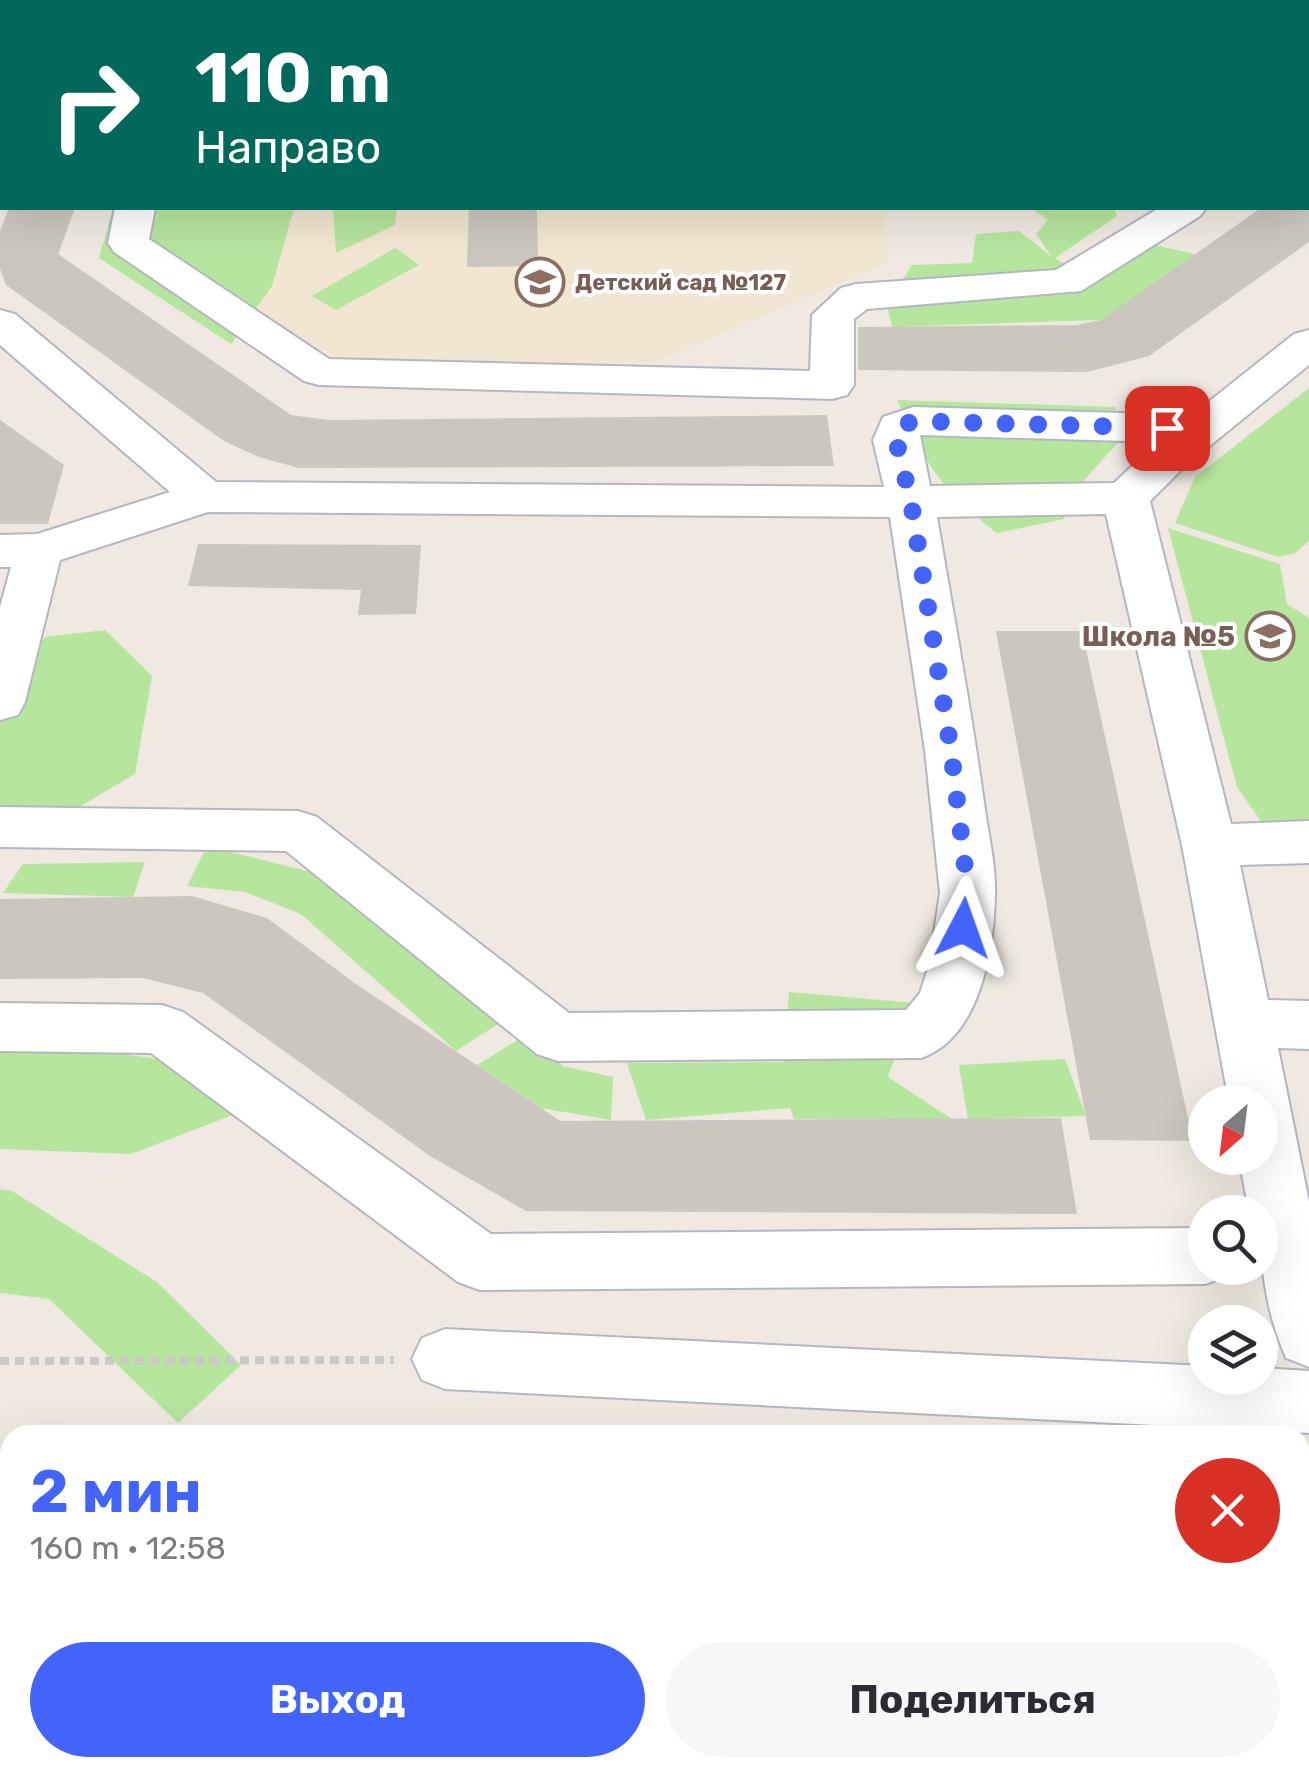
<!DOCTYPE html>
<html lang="ru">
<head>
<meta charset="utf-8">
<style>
	:root { --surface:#fff; --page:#f7f7f7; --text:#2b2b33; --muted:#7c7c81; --accent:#4264fb }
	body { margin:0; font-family:Rubik,sans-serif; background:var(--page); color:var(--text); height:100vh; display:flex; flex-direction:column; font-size:38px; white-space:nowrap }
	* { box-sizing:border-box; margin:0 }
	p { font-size:32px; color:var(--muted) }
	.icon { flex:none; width:55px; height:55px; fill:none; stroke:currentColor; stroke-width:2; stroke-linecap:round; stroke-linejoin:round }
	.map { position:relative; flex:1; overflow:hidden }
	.panel { position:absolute; left:0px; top:1425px; width:1310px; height:352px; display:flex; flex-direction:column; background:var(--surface); border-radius:30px 30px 0 0; box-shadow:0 10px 40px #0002 }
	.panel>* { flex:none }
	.top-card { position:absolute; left:0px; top:0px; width:1310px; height:210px; box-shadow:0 10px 40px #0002; background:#00695c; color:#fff; overflow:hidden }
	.needle { width:65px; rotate:208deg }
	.buttons { position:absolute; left:1188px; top:1085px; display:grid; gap:20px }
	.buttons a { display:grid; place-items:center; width:90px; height:90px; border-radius:50%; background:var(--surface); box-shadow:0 10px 40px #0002; font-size:50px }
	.pin { position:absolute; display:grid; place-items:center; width:85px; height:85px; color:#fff; margin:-42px; border-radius:20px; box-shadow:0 5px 15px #0006 }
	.me { position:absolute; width:110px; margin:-55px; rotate:4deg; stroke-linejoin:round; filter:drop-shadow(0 0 8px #0008) }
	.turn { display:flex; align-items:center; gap:35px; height:210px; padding:0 30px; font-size:45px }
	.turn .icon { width:130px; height:130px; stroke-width:2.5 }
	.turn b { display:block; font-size:70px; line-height:85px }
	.round { display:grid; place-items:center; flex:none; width:105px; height:105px; border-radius:52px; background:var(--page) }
	.summary { display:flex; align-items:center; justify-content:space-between; height:170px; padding:0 30px }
	h1 { font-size:60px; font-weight:700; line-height:75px; color:var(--accent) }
	.action { display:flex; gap:20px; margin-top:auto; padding:20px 30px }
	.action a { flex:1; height:115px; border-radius:60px; background:var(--accent); color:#fff; font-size:40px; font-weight:700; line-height:115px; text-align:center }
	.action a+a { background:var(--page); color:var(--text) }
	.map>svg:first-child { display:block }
	.education { fill:#f0e6d1 }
	.green { fill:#b6e59e }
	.building { fill:#cbc7bf }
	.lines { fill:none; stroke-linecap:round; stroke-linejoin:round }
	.minor-casing { stroke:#b4b7c1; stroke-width:4 }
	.major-casing { stroke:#c9c9c9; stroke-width:4 }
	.path { stroke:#c9c9c9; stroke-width:8; stroke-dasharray:9 6; stroke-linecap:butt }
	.minor { fill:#fff; fill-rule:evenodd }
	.major { fill:#f2d163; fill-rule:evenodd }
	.route { stroke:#4264fb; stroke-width:18; stroke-dasharray:0 32.4 }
	.labels { text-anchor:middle; stroke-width:8; stroke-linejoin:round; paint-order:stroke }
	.far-education-label { font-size:22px; font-weight:bold; fill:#785e54; stroke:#fff; text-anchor:start }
	.education-label { font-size:28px; font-weight:bold; fill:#785e54; stroke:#fff; text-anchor:end }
</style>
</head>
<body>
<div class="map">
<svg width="1309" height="1777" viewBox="0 0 1309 1777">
	<rect width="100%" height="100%" fill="#efe9e1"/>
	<!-- education -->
	<path class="education" d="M 265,208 L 884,208 L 887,263 L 656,362 L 355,366 L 230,302 Z"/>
	<!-- green -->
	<path class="green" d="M 113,208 L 294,208 L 272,286 L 231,344 L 99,258 Z
		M 333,208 L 397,208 L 395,225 L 336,253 Z
		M 1031,208 L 1114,208 L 1117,216 L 1055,258 L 1072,269 L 1118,270 L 1140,242 L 1195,254 L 1126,319 L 892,327 L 887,305 L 912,265 L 972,263 L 976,234 L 1019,231 L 1052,257 L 1036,234 L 1048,220 Z
		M 395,248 L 419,265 L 336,310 L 312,296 Z
		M 1309,388 L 1309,541 L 1295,553 L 1278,557 L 1175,523 L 1195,477 Z
		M 897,400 L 1115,407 L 1124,436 L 1085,479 L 1064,519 L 997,533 C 940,490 926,464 897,400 Z
		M 1168,528 L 1280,564 L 1287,604 L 1309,618 L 1309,827 L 1271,835 L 1237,787 Z
		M 105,630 L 152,676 L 135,774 L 20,842 L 0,814 L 0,693 L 45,637 Z
		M 207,846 L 330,877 L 503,1021 L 456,1051 L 301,914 L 245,892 L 187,886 Z
		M 145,862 L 133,897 L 3,893 L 23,864 Z
		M 789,992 L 914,1003 L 888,1077 L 952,1119 L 794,1119 L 790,1108 L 646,1120 L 627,1063 L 784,1062 Z
		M 536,1029 L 562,1066 L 613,1077 L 611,1120 L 541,1108 L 477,1065 Z
		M 0,1037 L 216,1067 L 238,1113 L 131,1154 L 0,1149 Z
		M 1065,1059 L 1086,1116 L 968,1119 L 959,1065 Z
		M 0,1189 L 12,1191 L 157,1282 L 241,1365 L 178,1423 L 49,1299 L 0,1293 Z"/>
	<!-- building -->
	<path class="building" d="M 9,208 L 75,208 L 58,254 L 291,415 L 328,420 L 827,415 L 834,466 L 299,468 L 259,457 L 224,441 L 6,285 L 0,269 L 0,231 Z
		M 469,208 L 537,208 L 538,266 L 467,267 Z
		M 1261,208 L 1309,208 L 1309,242 L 1149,356 L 1087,372 L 858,370 L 858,327 L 1076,325 L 1101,320 Z
		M 0,420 L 64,465 L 48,524 L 0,524 Z
		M 198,544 L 421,545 L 416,614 L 358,615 L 361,590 L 188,586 Z
		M 996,631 L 1082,631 L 1193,1141 L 1090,1140 Z
		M 192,896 L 267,918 L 356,984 L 560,1121 L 1061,1118 L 1077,1214 L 526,1211 L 430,1156 L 203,993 L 143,978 L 0,979 L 0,899 Z"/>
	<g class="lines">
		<!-- minor casing -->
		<g class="minor-casing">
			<path id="minor" d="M 582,0 L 705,0 L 707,2 L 584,2 Z
				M 712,0 L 748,0 L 748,2 L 713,2 Z
				M 0,38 L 2,39 L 2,61 L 0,60 Z
				M 1308,41 L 1309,41 L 1309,63 L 1308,63 Z
				M 1309,119 L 1309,142 L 1308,142 L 1308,119 Z
				M 115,208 L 155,208 L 149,239 L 329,359 L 810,371 L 812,315 L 841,288 L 856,284 L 1056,270 L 1159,208 L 1206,208 L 1200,216 L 1081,291 L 867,309 L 854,319 L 854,385 L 847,395 L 832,399 L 319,385 L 304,381 L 114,252 L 108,243 Z
				M 0,310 L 15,314 L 216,482 L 884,487 L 873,440 L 883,417 L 913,407 L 1192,415 L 1294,334 L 1309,330 L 1309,365 L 1185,466 L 1150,501 L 1231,824 L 1309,821 L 1309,863 L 1240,865 L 1268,1000 L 1309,1001 L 1309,1049 L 1278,1048 L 1309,1202 L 1309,1367 L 1286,1358 C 1265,1310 1260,1264 1260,1212 L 1249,1212 L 1239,1158 L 1260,1158 L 1260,1102 L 1229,1102 L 1182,845 L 1106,514 L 937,517 C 953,612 971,707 984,803 C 988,833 996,865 995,894 C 994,950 980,1038 921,1058 L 558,1061 L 537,1054 L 286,851 L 0,847 L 0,807 L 298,811 L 317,817 L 569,1013 L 906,1010 L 920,993 L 929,965 L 940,893 L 925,750 L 890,517 L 208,512 L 60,560 L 25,702 L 18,715 L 0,720 L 0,607 L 11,567 L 0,567 L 0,535 L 37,534 L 170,492 L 0,345 ZM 920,435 L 1158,442 L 1114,483 L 930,486 Z
				M 0,1003 L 162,1005 L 183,1012 L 491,1234 L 1205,1228 L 1205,1268 L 1231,1268 L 1227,1276 L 1205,1284 L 480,1290 L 458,1282 L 151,1053 L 0,1051 Z
				M 445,1329 L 1205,1366 L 1205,1378 L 1260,1378 L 1260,1368 L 1309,1371 L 1309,1433 L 445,1389 L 422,1380 L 412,1359 L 422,1338 Z
				M 609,1768 L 683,1768 L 683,1777 L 609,1777 Z"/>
		</g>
		<!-- major casing -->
		<g class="major-casing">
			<path id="major" d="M 1300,1560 L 1309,1560 L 1309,1630 L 1300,1630 Z
				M 0,1564 L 10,1564 L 10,1634 L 0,1634 Z
				M 1300,1725 L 1309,1725 L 1309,1777 L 1269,1777 L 1265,1768 L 1300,1768 Z
				M 0,1731 L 10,1731 L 10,1768 L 302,1768 L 299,1777 L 0,1777 Z"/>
		</g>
		<!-- path -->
		<path class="path" d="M 0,1361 L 394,1360"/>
		<!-- minor -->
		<use href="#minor" class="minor"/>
		<!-- major -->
		<use href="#major" class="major"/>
	</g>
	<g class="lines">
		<!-- route -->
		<path class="route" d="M 963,928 L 968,892 L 951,750 L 911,502 L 896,440 L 899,427 L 913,421 L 1167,428"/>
	</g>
	<!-- icons -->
	<defs>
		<g id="school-ring" transform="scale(2.5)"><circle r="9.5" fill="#fff" stroke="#8d6e63" stroke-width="1.5"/><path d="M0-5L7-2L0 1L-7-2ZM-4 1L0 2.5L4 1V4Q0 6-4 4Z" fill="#8d6e63"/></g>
	</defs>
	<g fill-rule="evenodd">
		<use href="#school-ring" x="540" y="282"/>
		<use href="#school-ring" x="1270" y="636"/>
	</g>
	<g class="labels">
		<!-- far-education labels -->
		<g class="far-education-label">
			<text x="575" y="290">Детский сад №127</text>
		</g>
		<!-- education labels -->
		<g class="education-label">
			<text x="1235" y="646">Школа №5</text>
		</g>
	</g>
</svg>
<div class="buttons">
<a><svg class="needle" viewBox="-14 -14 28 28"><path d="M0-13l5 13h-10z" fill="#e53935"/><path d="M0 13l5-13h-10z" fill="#7c7c81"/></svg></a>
<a><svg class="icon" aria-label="search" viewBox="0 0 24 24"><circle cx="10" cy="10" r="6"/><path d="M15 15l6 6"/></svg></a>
<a><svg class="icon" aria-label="layers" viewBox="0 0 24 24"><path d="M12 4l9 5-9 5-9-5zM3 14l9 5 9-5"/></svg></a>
</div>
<div class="pin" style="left:1167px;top:428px;background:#d93025"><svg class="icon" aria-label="arrive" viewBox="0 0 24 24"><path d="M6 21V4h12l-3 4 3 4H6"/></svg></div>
<svg class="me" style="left:963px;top:928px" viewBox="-20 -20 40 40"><path d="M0-17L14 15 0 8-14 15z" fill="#4264fb" stroke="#fff" stroke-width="4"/></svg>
<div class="top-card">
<div class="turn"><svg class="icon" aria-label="right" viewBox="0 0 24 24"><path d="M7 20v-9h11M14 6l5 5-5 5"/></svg><div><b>110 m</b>Направо</div></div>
</div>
<section class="panel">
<div class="summary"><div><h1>2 мин</h1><p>160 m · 12:58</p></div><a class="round" style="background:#d93025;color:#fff"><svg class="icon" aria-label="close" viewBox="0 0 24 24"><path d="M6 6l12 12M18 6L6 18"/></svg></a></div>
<div class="action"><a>Выход</a><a>Поделиться</a></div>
</section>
</div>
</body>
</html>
